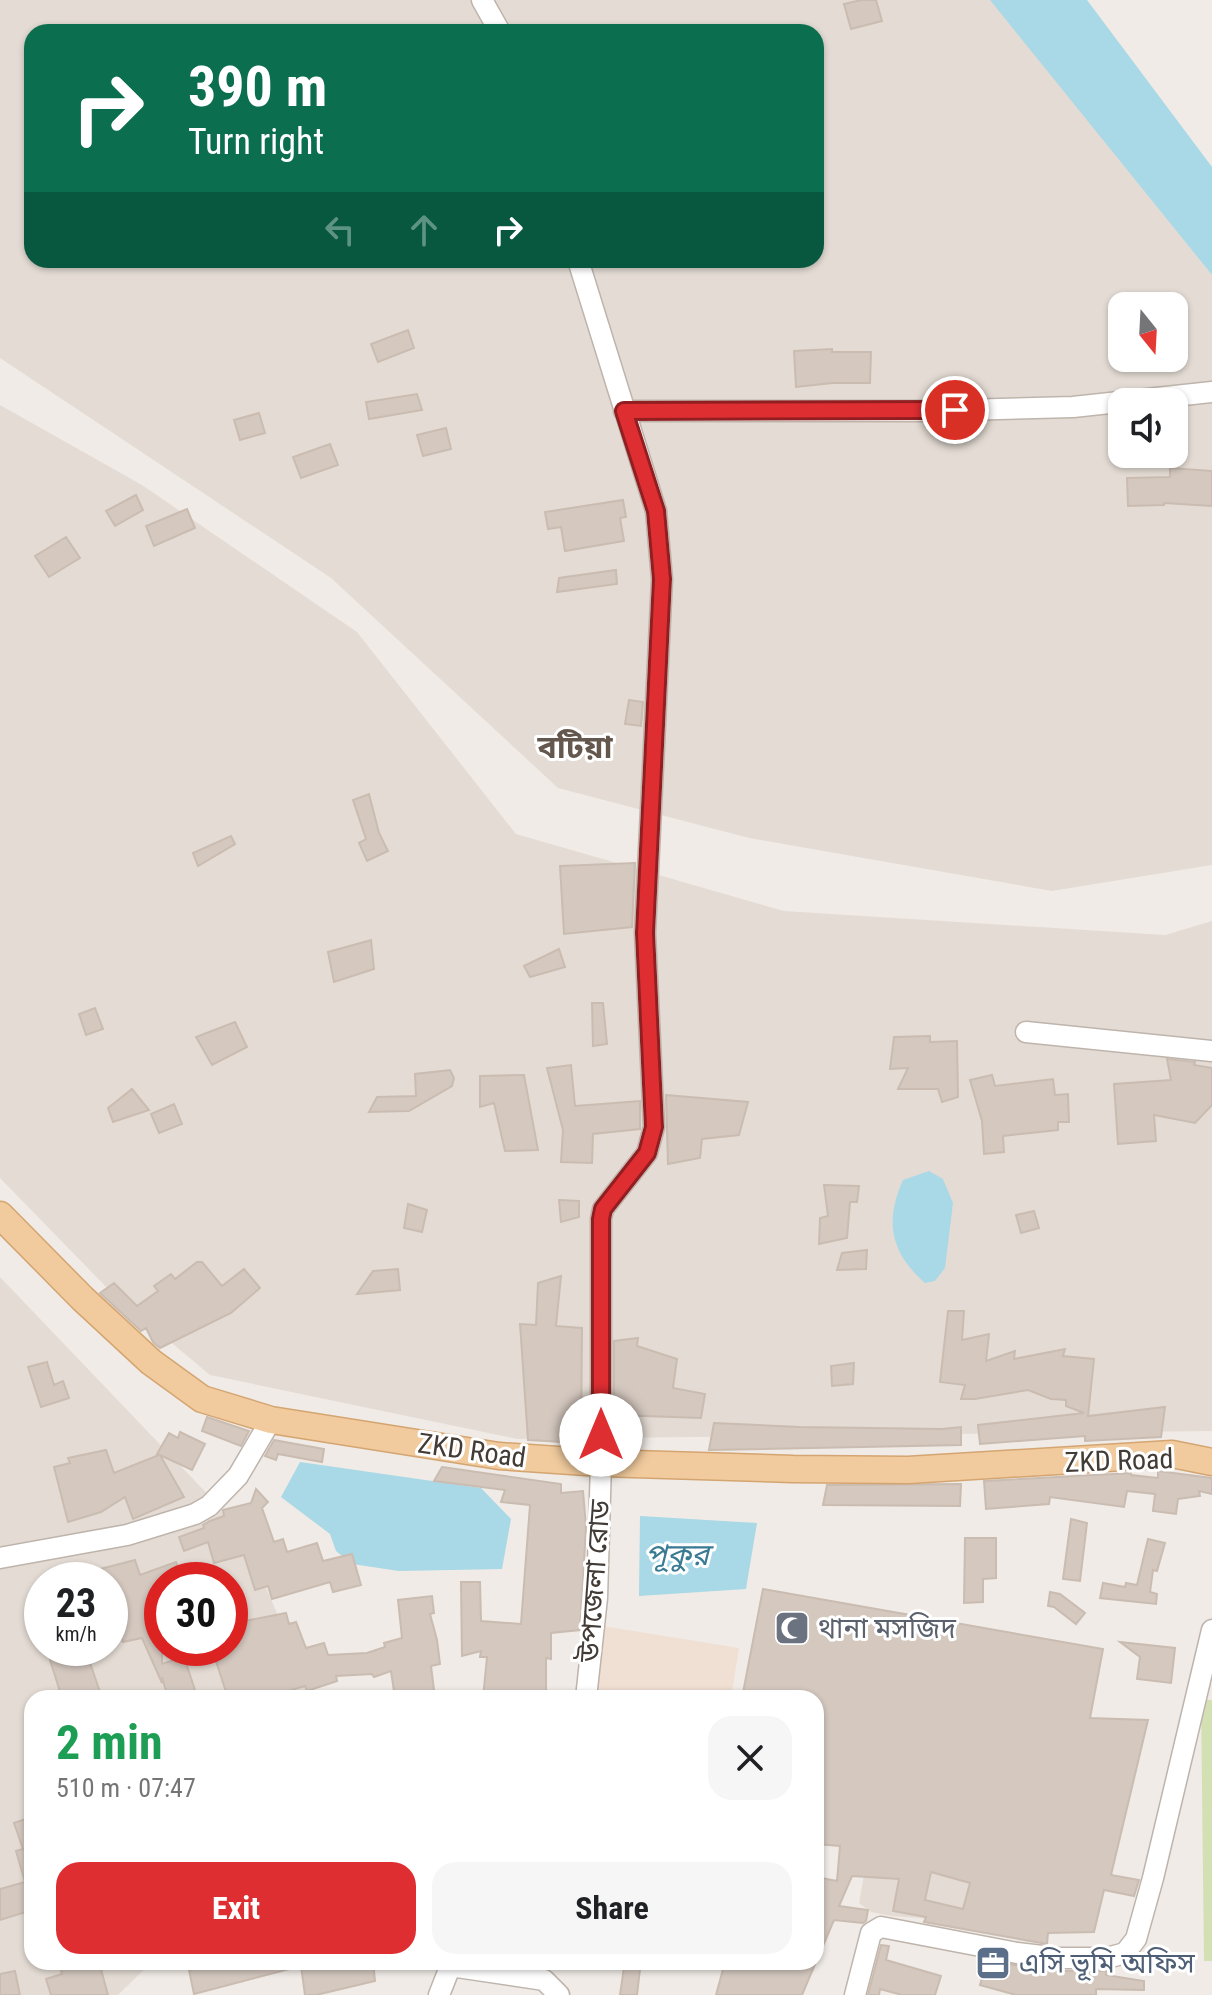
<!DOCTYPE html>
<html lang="en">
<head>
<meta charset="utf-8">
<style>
	:root { --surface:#fff; --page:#f6f6f6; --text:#202124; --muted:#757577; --accent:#df2e32 }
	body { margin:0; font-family:"Roboto Condensed","Noto Sans Bengali",sans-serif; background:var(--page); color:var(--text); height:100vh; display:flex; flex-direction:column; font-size:30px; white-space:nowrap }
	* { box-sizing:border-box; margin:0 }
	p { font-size:26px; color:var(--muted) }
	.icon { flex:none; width:44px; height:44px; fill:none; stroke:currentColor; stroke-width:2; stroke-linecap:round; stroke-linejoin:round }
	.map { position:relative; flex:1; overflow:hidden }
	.drawer { position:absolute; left:24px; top:1690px; width:800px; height:280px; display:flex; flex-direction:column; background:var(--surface); border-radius:24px; box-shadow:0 2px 6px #0004 }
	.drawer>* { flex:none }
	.guide { position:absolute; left:24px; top:24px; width:800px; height:244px; border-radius:24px; box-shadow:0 2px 6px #0004; background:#0b6e4f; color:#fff; overflow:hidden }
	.needle { width:52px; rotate:162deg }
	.controls { position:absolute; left:1108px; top:292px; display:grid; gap:16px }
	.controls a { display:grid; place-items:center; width:80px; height:80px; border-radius:16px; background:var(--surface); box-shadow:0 2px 6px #0004; font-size:40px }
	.speed { position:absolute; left:24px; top:1562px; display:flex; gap:16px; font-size:40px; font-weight:700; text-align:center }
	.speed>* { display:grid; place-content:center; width:104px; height:104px; border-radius:50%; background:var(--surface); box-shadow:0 2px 6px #0004; line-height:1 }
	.speed small { font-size:20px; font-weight:400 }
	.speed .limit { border:12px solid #d22; background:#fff; color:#111 }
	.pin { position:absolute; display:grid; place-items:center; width:68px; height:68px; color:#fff; margin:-34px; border:4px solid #fff; border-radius:50%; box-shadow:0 2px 8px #0007 }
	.me { position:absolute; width:88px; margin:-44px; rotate:0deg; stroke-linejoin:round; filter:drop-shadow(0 0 6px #0008) }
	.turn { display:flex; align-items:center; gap:28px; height:168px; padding:0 32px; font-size:36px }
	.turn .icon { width:104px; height:104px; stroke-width:2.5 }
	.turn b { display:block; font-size:56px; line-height:68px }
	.lanes { display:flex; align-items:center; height:76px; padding:0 32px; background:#0003; justify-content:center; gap:40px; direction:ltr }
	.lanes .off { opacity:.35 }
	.round { display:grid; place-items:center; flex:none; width:84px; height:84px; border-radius:24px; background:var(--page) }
	.overview { display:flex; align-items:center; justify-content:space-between; height:136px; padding:0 32px }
	h1 { font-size:48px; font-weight:700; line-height:60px; color:#1e9e55 }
	.cta { display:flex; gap:16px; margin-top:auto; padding:16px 32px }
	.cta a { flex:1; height:92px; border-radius:24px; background:var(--accent); color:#fff; font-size:32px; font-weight:700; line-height:92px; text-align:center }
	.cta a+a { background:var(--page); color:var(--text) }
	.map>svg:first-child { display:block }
	.residential { fill:#e4dcd4; fill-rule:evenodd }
	.commercial { fill:#f0dfd3 }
	.green { fill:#d3e0b3 }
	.water { fill:#a9d8e6 }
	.building { fill:#d4c8bf; stroke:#cabcb1; stroke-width:2; fill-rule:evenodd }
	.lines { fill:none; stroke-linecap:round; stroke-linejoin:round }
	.minor-casing { stroke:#beb4ac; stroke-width:23 }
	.major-casing { stroke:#d4a570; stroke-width:29 }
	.minor { stroke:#fff; stroke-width:20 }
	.major { stroke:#f1cb9e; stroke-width:26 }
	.route-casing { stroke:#911e20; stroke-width:20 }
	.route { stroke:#df2e32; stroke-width:14 }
	.labels { text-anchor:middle; stroke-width:6; stroke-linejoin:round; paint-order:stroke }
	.street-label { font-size:28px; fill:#423b36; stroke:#fff }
	.worship-label { font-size:28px; fill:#5b616d; stroke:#fff; text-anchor:start }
	.service-label { font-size:28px; fill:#4e5e75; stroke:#fff; text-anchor:start }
	.water-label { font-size:30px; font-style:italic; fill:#397b92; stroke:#fff }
	.quarter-label { font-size:32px; font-weight:bold; fill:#64574e; stroke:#fff }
</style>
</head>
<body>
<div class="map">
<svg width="1212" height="1995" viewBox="0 0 1212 1995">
	<rect width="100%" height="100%" fill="#f0ebe6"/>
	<!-- residential -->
	<path class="residential" d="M 0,0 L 992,0 L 1212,275 L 1212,865 L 1052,891 L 749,838 L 558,788 L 331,578 L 0,358 ZM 32,32 L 816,32 L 816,260 L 32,260 ZM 1122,306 L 1174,306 L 1174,358 L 1122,358 ZM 1122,402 L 1174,402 L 1174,454 L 1122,454 Z
		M 0,405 L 142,485 L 357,632 L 516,834 L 784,911 L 1165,935 L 1212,921 L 1212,1431 L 517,1439 L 210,1375 L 112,1293 L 0,1178 Z
		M 0,1277 L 239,1527 L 308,1683 L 305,1698 L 32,1698 L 32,1962 L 152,1962 L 118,1995 L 0,1995 ZM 42,1580 L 110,1580 L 110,1648 L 42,1648 ZM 162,1580 L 230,1580 L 230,1648 L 162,1648 Z
		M 867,1857 L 987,1879 L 960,1921 L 892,1916 L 871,1912 L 859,1903 Z"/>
	<!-- commercial -->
	<path class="commercial" d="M 602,1626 L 739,1648 L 731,1698 L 590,1698 Z"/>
	<!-- green -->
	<path class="green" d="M 1201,1700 L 1212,1700 L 1212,1961 L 1204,1961 Z"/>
	<!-- water -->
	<path class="water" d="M 990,0 L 1087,0 L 1212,167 L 1212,275 Z
		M 929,1171 L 943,1179 L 953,1203 L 945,1268 L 935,1281 L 925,1283 C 891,1253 884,1223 903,1180 Z
		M 300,1462 L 481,1488 L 511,1519 L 502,1569 L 399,1571 L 352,1564 L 336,1551 L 330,1534 L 281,1497 Z
		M 640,1516 L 757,1523 L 746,1589 L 639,1596 Z"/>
	<!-- building -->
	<path class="building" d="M 861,0 L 876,0 L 882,21 L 851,29 L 844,4 Z
		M 408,330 L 414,348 L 378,362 L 371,344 Z
		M 832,349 L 832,352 L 871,352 L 870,383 L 833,383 L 796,387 L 794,351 Z
		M 417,394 L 422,410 L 369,419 L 366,402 Z
		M 259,413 L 265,433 L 240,440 L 234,420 Z
		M 446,428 L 451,449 L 423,456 L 417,435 Z
		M 330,444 L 338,465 L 301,478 L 293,457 Z
		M 1170,468 L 1212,471 L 1212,506 L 1164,503 L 1164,505 L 1128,506 L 1127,478 L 1170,477 Z
		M 136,495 L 143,510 L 115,526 L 106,511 Z
		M 623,500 L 626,517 L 620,518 L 624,541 L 565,551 L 561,527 L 548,529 L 545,512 Z
		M 187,509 L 195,528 L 154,546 L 146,526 Z
		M 66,537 L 80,558 L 49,577 L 35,556 Z
		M 616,570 L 617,584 L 557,592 L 559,578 Z
		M 629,700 L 643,702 L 641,726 L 625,724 Z
		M 369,794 L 379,833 L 388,851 L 367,861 L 359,843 L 366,839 L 353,800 Z
		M 231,836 L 235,844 L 198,866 L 193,853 Z
		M 635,863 L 632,927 L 564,934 L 560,866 Z
		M 371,940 L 374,969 L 334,982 L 328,952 Z
		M 559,949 L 565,967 L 530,977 L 524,966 Z
		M 592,1003 L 603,1003 L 607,1044 L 593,1046 Z
		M 95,1008 L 103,1029 L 86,1035 L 79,1014 Z
		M 235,1022 L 247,1047 L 212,1065 L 196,1037 Z
		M 930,1036 L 930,1042 L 957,1041 L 958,1097 L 942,1102 L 938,1089 L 898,1089 L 908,1068 L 890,1069 L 894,1037 Z
		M 1167,1059 L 1195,1062 L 1194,1065 L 1212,1068 L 1212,1105 L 1195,1123 L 1154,1115 L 1156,1141 L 1118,1144 L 1114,1084 L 1171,1080 Z
		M 571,1065 L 575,1106 L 640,1101 L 640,1129 L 593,1134 L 592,1163 L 561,1162 L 563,1130 L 547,1068 Z
		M 450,1070 L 454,1078 L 452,1086 L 409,1111 L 369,1112 L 377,1097 L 416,1096 L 415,1074 Z
		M 524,1075 L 538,1150 L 505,1151 L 494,1103 L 480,1107 L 480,1076 Z
		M 992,1075 L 995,1086 L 1053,1079 L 1055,1095 L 1068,1094 L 1069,1122 L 1058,1122 L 1058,1130 L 1003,1136 L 1004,1152 L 984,1154 L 982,1121 L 970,1080 Z
		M 132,1089 L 149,1110 L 113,1122 L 108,1108 Z
		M 666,1095 L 748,1102 L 739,1135 L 702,1139 L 700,1158 L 668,1164 Z
		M 174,1104 L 182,1124 L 159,1133 L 151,1114 Z
		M 824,1185 L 859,1186 L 857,1202 L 850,1202 L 847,1238 L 819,1244 L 820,1218 L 828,1216 Z
		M 559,1200 L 579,1201 L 579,1217 L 561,1222 Z
		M 408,1204 L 427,1210 L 422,1232 L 404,1228 Z
		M 1034,1211 L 1039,1228 L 1021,1233 L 1016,1215 Z
		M 867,1250 L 866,1269 L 837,1270 L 842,1253 Z
		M 197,1262 L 202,1262 L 222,1286 L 244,1269 L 260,1288 L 231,1313 L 160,1348 L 153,1342 L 146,1328 L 141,1331 L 100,1293 L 114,1283 L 137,1306 L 158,1291 L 154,1286 L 171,1274 L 175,1279 Z
		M 398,1269 L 400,1290 L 357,1294 L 373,1271 Z
		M 561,1276 L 556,1326 L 582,1328 L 581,1443 L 528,1440 L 520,1324 L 536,1325 L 538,1283 Z
		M 948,1311 L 964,1311 L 962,1340 L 989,1334 L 986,1361 L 1015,1351 L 1014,1359 L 1065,1349 L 1063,1356 L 1094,1359 L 1088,1416 L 1165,1407 L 1161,1437 L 1085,1441 L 1085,1436 L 980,1444 L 978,1425 L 1084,1413 L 1066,1406 L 1066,1400 L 1051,1399 L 1028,1390 L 975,1399 L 961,1399 L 965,1385 L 940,1382 Z
		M 638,1338 L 637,1346 L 677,1359 L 673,1388 L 705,1394 L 701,1418 L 614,1415 L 614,1341 Z
		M 47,1362 L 54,1385 L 63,1381 L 69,1398 L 41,1407 L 28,1367 Z
		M 854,1363 L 853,1384 L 832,1386 L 831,1366 Z
		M 207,1417 L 249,1431 L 241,1446 L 202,1431 Z
		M 714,1423 L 800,1427 L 942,1429 L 961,1427 L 961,1445 L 709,1450 Z
		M 180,1432 L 205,1444 L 192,1470 L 160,1455 L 184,1497 L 133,1519 L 125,1497 L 101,1512 L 68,1522 L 54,1467 L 70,1463 L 68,1458 L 106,1450 L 114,1473 L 159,1455 L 157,1454 L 169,1433 L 178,1438 Z
		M 274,1440 L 324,1449 L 322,1462 L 278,1454 L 276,1460 L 265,1456 Z
		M 442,1467 L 561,1484 L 561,1493 L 583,1491 L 586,1527 L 580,1630 L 551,1633 L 551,1659 L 546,1658 L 546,1698 L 520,1698 L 521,1695 L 483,1698 L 487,1657 L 480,1657 L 481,1651 L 462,1656 L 461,1582 L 480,1582 L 481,1621 L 521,1624 L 530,1505 L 501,1502 L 505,1490 L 434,1481 Z
		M 1158,1471 L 1212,1478 L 1212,1494 L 1199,1491 L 1200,1496 L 1178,1499 L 1176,1514 L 1153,1511 L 1155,1494 L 1127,1491 L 1124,1507 L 1050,1497 L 1049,1504 L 986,1509 L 984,1481 L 1131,1473 L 1131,1475 L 1158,1478 Z
		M 961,1484 L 960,1506 L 823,1505 L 827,1485 Z
		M 256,1489 L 268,1502 L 262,1508 L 274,1542 L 283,1539 L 287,1552 L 317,1543 L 323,1561 L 352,1554 L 361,1585 L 333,1592 L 330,1582 L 272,1599 L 268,1586 L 255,1590 L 244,1555 L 214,1563 L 208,1542 L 184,1551 L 179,1537 L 204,1528 L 203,1525 L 210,1521 L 224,1516 L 223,1510 L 251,1503 Z
		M 1071,1519 L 1087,1523 L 1080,1581 L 1063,1579 Z
		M 965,1538 L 996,1538 L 996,1578 L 983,1579 L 983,1602 L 964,1603 Z
		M 1148,1539 L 1165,1543 L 1157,1571 L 1153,1570 L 1150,1592 L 1157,1594 L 1156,1604 L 1100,1598 L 1103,1583 L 1125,1587 L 1126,1583 L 1137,1585 Z
		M 135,1560 L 140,1575 L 176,1562 L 183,1580 L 162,1580 L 162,1611 L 153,1614 L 162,1638 L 162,1664 L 184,1657 L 195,1690 L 168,1698 L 162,1677 L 162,1683 L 142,1638 L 123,1642 L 118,1629 L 110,1632 L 110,1604 L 115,1603 L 110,1580 L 78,1580 L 77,1575 Z
		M 763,1589 L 1103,1649 L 1090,1718 L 1148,1720 L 1111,1875 L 1139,1880 L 1134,1896 L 1104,1890 L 1094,1932 L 1048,1933 L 1047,1944 L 924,1922 L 926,1917 L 893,1911 L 899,1879 L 852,1876 L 839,1906 L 868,1910 L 866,1921 L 863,1923 L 834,1920 L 816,1962 L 816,1877 L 837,1881 L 840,1846 L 816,1844 L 816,1698 L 742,1698 ZM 931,1872 L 970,1883 L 963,1909 L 925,1900 Z
		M 1050,1592 L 1060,1594 L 1085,1613 L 1076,1624 L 1054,1607 L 1048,1606 Z
		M 432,1596 L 434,1613 L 430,1614 L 437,1640 L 440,1664 L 431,1666 L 435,1698 L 395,1698 L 391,1671 L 374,1677 L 372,1674 L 336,1676 L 337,1681 L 307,1691 L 305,1686 L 264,1698 L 228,1698 L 212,1649 L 230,1648 L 230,1624 L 286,1613 L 289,1624 L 296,1622 L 306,1648 L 324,1643 L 328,1655 L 367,1653 L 385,1647 L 384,1643 L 402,1638 L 398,1600 Z
		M 1120,1642 L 1175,1648 L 1171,1683 L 1137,1679 L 1140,1657 Z
		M 85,1648 L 102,1698 L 62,1698 L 50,1660 Z
		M 32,1817 L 32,1910 L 0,1920 L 0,1889 L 25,1882 L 16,1851 L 23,1849 L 14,1823 Z
		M 881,1945 L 889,1946 L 886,1960 L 941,1976 L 935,1995 L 902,1995 L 880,1989 L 879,1995 L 868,1995 Z
		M 987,1961 L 1058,1971 L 1107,1971 L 1106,1975 L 1144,1981 L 1144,1990 L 1096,1989 L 1096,1995 L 1016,1995 L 980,1985 Z
		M 59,1962 L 99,1962 L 108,1995 L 51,1995 L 46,1979 L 62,1974 Z
		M 224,1962 L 296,1962 L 297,1967 L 194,1994 L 189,1970 Z
		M 321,1962 L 373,1962 L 375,1981 L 316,1995 L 305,1995 L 301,1966 Z
		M 725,1962 L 816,1962 L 802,1995 L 716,1995 Z
		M 624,1967 L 640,1969 L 637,1995 L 620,1995 Z
		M 15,1971 L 20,1995 L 0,1995 L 0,1974 Z"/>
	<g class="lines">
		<!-- minor casing -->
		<g class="minor-casing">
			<path id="minor" d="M 482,0 L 500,32
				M 578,260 L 656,511 L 662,579 L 645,933 L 654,1127 L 647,1153 L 603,1209 L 601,1219 L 601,1463 L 597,1598 L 586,1698
				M 624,411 L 925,411 L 1073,407 L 1212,392
				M 1026,1032 L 1212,1051
				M 0,1558 L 127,1535 L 195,1514 L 209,1506 L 238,1476 L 271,1420
				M 450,1966 L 544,1980 L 559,1995
				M 439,1995 L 452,1962
				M 855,1995 L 871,1933 L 881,1927 L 1017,1953 L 1059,1958 L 1107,1958 L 1125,1953 L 1136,1939 L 1153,1878 L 1212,1630"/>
		</g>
		<!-- major casing -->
		<g class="major-casing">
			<path id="major" d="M 0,1215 L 83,1299 L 151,1362 L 202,1399 L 271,1420 L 499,1456 L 601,1463 L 793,1469 L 908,1470 L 1172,1454 L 1212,1462"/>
		</g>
		<!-- minor -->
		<use href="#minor" class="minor"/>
		<!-- major -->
		<use href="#major" class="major"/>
	</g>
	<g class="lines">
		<!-- route casing -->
		<g class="route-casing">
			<path id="route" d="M 601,1435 L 601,1219 L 603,1209 L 647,1153 L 654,1127 L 645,933 L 662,579 L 656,511 L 624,411 L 955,410"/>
		</g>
		<!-- route -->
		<use href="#route" class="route"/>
	</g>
	<!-- icons -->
	<defs>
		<g id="mosque-square" transform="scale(1.8)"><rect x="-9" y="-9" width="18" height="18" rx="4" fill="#6b7280" stroke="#fff"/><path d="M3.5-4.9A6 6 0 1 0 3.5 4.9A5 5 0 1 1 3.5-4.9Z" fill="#fff"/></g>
		<g id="office-square" transform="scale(1.8)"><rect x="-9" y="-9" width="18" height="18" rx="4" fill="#5c6f8a" stroke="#fff"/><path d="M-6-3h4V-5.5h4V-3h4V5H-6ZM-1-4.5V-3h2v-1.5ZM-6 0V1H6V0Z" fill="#fff"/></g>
	</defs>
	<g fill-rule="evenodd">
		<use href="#mosque-square" x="792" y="1628"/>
		<use href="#office-square" x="993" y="1963"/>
	</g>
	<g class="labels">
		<!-- street labels -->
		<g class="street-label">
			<text transform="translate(472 1450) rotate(8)" y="10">ZKD Road</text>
			<text transform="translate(1119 1460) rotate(-2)" y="10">ZKD Road</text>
			<text transform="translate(594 1581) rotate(-86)" y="10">উপজেলা রোড</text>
		</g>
		<!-- worship labels -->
		<g class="worship-label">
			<text x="818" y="1638">থানা মসজিদ</text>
		</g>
		<!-- service labels -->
		<g class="service-label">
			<text x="1019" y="1973">এসি ভূমি অফিস</text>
		</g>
		<!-- water labels -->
		<g class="water-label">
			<text x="677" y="1565">পূকুর</text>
		</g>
		<!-- quarter labels -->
		<g class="quarter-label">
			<text x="575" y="758">বটিয়া</text>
		</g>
	</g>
</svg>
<div class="controls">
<a><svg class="needle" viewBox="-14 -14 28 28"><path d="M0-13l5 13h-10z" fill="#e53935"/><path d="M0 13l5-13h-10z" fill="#757577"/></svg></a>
<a><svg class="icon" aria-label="sound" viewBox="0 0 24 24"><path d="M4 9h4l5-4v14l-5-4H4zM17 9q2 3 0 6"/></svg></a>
</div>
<div class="speed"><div>23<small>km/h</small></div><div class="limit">30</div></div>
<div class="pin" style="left:955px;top:410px;background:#d93025"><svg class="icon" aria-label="arrive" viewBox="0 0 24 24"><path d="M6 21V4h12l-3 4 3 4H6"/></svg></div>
<svg class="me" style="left:601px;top:1435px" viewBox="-20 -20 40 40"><circle r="19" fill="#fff"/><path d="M0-13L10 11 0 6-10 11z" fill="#df2e32"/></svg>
<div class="guide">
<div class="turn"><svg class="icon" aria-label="right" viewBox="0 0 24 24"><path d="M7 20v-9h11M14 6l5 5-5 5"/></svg><div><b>390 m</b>Turn right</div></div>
<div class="lanes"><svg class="icon off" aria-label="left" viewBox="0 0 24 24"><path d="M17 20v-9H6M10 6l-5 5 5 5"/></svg><svg class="icon off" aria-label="ahead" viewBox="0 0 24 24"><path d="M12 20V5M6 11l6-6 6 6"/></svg><svg class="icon" aria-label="right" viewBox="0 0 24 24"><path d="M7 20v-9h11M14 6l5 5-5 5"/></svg></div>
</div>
<section class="drawer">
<div class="overview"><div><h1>2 min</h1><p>510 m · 07:47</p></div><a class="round"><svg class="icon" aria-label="close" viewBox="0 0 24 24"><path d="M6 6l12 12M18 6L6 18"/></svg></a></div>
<div class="cta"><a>Exit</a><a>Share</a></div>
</section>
</div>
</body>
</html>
